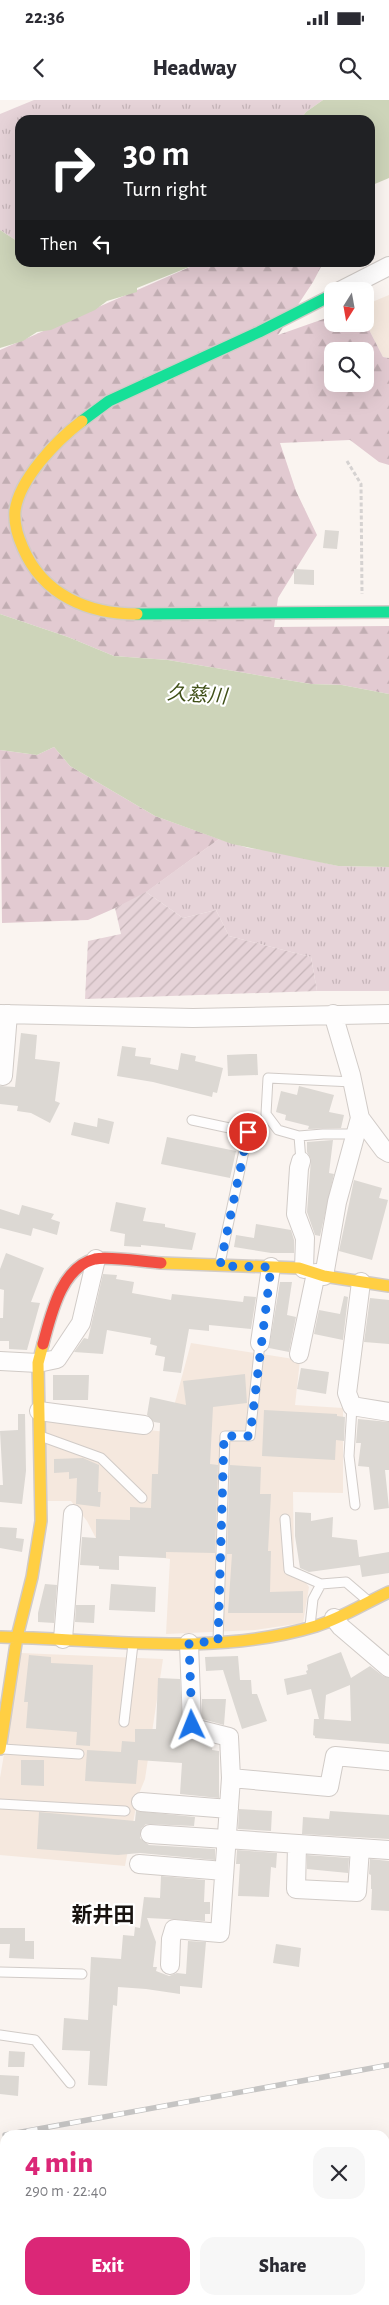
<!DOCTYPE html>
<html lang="en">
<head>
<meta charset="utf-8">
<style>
	:root { --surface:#fff; --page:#f7f7f7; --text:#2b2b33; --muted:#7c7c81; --accent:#db2777 }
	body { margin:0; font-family:"Alegreya Sans","Noto Sans JP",sans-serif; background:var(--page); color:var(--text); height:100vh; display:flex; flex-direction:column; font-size:19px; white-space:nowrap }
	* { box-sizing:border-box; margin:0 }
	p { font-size:16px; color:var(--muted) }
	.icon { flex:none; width:28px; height:28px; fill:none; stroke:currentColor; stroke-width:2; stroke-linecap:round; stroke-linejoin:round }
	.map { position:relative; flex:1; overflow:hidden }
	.drawer { position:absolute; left:0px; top:2030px; width:390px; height:175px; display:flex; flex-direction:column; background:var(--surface); border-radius:15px 15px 0 0; box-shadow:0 5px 20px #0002 }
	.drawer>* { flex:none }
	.top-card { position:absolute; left:15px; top:15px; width:360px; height:152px; border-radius:15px; box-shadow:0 5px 20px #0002; background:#202124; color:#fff; overflow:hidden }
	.needle { width:32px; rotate:191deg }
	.controls { position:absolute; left:324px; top:182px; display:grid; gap:10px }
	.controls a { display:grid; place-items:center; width:50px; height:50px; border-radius:10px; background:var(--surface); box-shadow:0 5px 20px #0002; font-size:25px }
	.pin { position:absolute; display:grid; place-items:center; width:42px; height:42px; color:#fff; margin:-21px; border:2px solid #fff; border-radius:50%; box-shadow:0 1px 5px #0007 }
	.me { position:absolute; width:55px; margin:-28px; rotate:358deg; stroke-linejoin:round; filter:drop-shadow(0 0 4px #0008) }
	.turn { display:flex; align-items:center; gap:18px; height:105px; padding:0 25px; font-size:22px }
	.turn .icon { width:65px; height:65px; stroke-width:2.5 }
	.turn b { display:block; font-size:35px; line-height:42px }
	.then { display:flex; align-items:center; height:48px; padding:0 25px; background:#0003; gap:10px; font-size:19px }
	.round { display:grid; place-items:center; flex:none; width:52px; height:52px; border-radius:15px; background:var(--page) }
	.headline { display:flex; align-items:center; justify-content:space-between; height:85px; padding:0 25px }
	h1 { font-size:30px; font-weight:800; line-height:38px; color:var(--accent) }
	.cta { display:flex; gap:10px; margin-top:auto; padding:10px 25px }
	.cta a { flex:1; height:58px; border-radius:15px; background:var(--accent); color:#fff; font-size:20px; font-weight:800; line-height:58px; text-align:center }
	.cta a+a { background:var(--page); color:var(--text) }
	.status { display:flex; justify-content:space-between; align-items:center; height:35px; padding:0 25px; background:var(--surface); direction:ltr }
	.status svg { height:14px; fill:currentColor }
	header { display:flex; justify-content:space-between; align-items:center; height:65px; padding:0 25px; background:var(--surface); font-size:22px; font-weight:800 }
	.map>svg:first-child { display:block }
	.built { fill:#f5e8de }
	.grass { fill:url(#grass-tufts) }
	.forest { fill:url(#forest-firs); fill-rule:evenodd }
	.garden { fill:url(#garden-furrows) }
	.water { fill:#cdd4b9 }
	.building { fill:#dcd8d3; fill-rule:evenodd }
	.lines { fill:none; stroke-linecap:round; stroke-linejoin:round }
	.lane-casing { stroke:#d1cbc7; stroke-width:11 }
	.street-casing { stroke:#d1cbc7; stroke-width:20 }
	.fast-casing { stroke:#d1cbc7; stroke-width:14 }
	.slow-casing { stroke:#d1cbc7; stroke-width:14 }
	.jam-casing { stroke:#d1cbc7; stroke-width:14 }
	.path { stroke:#d5d2d1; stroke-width:3; stroke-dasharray:4 2.5; stroke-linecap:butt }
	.lane { stroke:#fefdfd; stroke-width:9 }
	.street { stroke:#fefdfd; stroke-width:18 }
	.fast { stroke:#16e098; stroke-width:11 }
	.slow { stroke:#ffcf43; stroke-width:11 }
	.jam { stroke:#f24e42; stroke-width:11 }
	.rail-casing { stroke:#c5c4c3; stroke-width:5.5 }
	.rail { stroke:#fff; stroke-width:4; stroke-dasharray:11; stroke-linecap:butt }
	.route { stroke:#1a73e8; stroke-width:9; stroke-dasharray:0 16.2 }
	.labels { text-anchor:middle; stroke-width:4.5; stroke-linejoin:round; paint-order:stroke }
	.water-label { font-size:20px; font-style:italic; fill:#405018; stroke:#fff }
	.quarter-label { font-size:21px; font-weight:bold; fill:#181310; stroke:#fff }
</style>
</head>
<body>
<div class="status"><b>22:36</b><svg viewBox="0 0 49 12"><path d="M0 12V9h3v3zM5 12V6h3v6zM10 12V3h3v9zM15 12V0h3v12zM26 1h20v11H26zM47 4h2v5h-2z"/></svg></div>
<header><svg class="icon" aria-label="back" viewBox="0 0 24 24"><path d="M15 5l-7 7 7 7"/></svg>Headway<svg class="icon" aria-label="search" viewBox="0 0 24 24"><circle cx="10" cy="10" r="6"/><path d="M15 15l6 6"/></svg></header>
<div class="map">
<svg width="389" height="2205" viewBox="0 0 389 2205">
	<defs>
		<pattern id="grass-tufts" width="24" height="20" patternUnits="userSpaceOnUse" patternTransform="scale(1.25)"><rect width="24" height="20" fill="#e6d3d8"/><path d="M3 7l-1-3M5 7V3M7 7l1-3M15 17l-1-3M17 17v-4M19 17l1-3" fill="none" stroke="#c5b4b8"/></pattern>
		<pattern id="forest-firs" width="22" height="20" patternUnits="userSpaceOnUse" patternTransform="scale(1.25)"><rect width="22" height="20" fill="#e2cad1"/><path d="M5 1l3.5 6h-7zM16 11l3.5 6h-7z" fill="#c1adb2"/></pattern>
		<pattern id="garden-furrows" width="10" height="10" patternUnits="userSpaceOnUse" patternTransform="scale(1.25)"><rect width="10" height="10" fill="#e6d3d8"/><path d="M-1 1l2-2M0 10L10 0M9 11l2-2" fill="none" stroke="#c5b4b8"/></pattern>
	</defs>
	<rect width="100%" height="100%" fill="#faf4f0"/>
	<!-- built -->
	<path class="built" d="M 389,195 L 389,258 L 383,257 L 365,222 L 365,205 Z
		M 191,1243 L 300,1260 L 295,1305 L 343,1308 L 343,1393 L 293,1392 L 294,1467 L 309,1487 L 303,1523 L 255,1530 L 166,1534 L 170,1459 L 101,1448 L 87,1421 L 71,1401 L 46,1401 L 45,1319 L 167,1332 Z
		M 21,1553 L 163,1559 L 145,1679 L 138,1696 L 125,1766 L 0,1755 L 0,1678 Z
		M 0,2119 L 5,2119 L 5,2200 L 11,2200 L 11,2205 L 0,2205 Z
		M 139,2200 L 377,2200 L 377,2205 L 139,2205 Z"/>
	<!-- grass -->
	<path class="grass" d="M 34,0 L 323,0 L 306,12 L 300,20 L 20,20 L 20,143 L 0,130 L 0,14 Z
		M 219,739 L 248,748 L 274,751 L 338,766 L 389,767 L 389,891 L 317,891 L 311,857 L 229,836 L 216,810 L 183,818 L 146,792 Z"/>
	<!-- forest -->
	<path class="forest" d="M 199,163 L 323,163 L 313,182 L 278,235 L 332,216 L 332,224 L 365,222 L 383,257 L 389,258 L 389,365 L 379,362 L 350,340 L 280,343 L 296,391 L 317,435 L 278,498 L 274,527 L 389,526 L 389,594 L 342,585 L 311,584 L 168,560 L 114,556 L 68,537 L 0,514 L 0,250 ZM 332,251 L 365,251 L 365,284 L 332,284 Z
		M 54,647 L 70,666 L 155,716 L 219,739 L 138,798 L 88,820 L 2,823 L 0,650 L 37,655 Z"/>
	<!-- garden -->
	<path class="garden" d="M 146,792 L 183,818 L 216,810 L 229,836 L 311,857 L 317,891 L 85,899 L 88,841 L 121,834 L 115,808 Z"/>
	<!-- water -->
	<path class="water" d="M 323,0 L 389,0 L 389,78 L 370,86 L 370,20 L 300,20 L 306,12 Z
		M 0,130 L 20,143 L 20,162 L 199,163 L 137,188 L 137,192 L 107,201 L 95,210 L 51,230 L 37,232 L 23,241 L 0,248 Z
		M 0,514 L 68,537 L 114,556 L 168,560 L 311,584 L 342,585 L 389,594 L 389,767 L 338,766 L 232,744 L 155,716 L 70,666 L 54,647 L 37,655 L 0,650 Z"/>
	<!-- building -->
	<path class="building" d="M 325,430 L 339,431 L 337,449 L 323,448 Z
		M 294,469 L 314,470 L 314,485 L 294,484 Z
		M 21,933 L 37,935 L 35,959 L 60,962 L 55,1001 L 60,1003 L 50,1023 L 31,1013 L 17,1011 L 18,1006 L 0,1004 L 0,986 L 15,987 Z
		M 122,946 L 136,948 L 135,956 L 151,958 L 150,964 L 178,970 L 181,953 L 196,956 L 195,961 L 223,968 L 217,993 L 213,992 L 212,997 L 153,982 L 117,976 Z
		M 250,954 L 257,954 L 258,975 L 228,976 L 227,955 Z
		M 299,986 L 334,995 L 329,1012 L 344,1015 L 341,1028 L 308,1029 L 309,1026 L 285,1020 L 286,1015 L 276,1012 L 281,991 L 297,995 Z
		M 98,1018 L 114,1022 L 109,1044 L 71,1035 L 74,1022 L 97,1027 Z
		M 167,1037 L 236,1051 L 230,1078 L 161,1064 Z
		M 333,1040 L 329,1073 L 334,1074 L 320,1136 L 315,1135 L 307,1112 L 311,1059 L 307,1052 L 307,1042 Z
		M 354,1080 L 382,1088 L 379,1098 L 388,1100 L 372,1160 L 339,1151 Z
		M 116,1102 L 146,1108 L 143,1121 L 165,1124 L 165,1127 L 196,1133 L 192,1150 L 141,1145 L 141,1147 L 124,1146 L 125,1134 L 110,1131 Z
		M 22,1105 L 54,1114 L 51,1119 L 60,1122 L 57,1135 L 33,1128 L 31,1136 L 0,1128 L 0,1109 L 19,1115 Z
		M 256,1124 L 291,1130 L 294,1140 L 294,1153 L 271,1153 L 234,1147 L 236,1135 L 254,1138 Z
		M 6,1153 L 44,1168 L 31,1202 L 40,1203 L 27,1250 L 9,1249 L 9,1241 L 0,1241 L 0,1218 L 3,1218 L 4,1190 L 0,1189 L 0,1169 Z
		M 103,1174 L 117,1175 L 116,1179 L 134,1182 L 132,1193 L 171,1200 L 172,1194 L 243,1202 L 244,1196 L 256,1197 L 251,1229 L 209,1225 L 209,1231 L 189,1229 L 181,1273 L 163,1271 L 165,1257 L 155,1255 L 157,1246 L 150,1244 L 151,1238 L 107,1230 L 103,1254 L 74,1252 L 84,1238 L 88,1239 Z
		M 280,1182 L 292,1182 L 287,1215 L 296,1217 L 289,1252 L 269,1248 Z
		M 344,1196 L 348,1197 L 343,1240 L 314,1234 L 319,1210 L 340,1214 Z
		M 370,1198 L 389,1200 L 389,1244 L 364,1242 Z
		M 301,1268 L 329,1272 L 326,1294 L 297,1289 Z
		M 245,1274 L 247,1303 L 213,1307 L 210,1364 L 218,1365 L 215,1453 L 166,1452 L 166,1458 L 119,1456 L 119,1470 L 99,1469 L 99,1466 L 80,1465 L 82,1437 L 96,1438 L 96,1419 L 130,1420 L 130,1407 L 151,1408 L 152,1374 L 158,1374 L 160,1323 L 154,1322 L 147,1315 L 150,1297 L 186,1305 L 183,1281 Z
		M 53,1275 L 89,1275 L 88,1300 L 53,1300 Z
		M 264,1310 L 337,1314 L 337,1316 L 345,1317 L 344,1341 L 336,1340 L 335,1360 L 262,1356 Z
		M 18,1314 L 25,1314 L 26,1371 L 22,1404 L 0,1402 L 0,1385 L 3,1385 L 0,1331 L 18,1330 Z
		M 358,1319 L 389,1322 L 389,1370 L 385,1370 L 389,1408 L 374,1410 L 369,1367 L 358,1366 L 361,1343 L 356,1343 Z
		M 83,1358 L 99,1365 L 98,1392 L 101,1392 L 100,1407 L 76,1404 L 77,1378 L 69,1379 L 69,1372 L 54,1373 L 54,1359 Z
		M 230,1365 L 261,1367 L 260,1394 L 271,1394 L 268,1451 L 271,1451 L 270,1492 L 303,1491 L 303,1513 L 228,1513 L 232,1454 L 227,1454 Z
		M 295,1412 L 311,1413 L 311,1421 L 333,1417 L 332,1437 L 357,1440 L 359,1457 L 389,1452 L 389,1473 L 362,1477 L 360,1465 L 309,1472 L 300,1468 L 295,1436 Z
		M 0,1427 L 17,1428 L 16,1438 L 24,1439 L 22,1452 L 0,1448 Z
		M 45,1484 L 57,1485 L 54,1523 L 38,1522 L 38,1513 Z
		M 111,1484 L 156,1487 L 155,1512 L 109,1510 Z
		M 76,1505 L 95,1505 L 94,1523 L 75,1522 Z
		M 341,1552 L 351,1578 L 370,1566 L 383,1576 L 389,1578 L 389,1644 L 315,1638 L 315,1636 L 313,1635 L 314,1619 L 319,1619 L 311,1589 L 287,1595 L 284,1579 L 307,1574 L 306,1571 L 308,1570 L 307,1565 ZM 350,1585 L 351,1621 L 324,1619 L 326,1595 Z
		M 29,1555 L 51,1557 L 51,1563 L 93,1565 L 90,1646 L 76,1645 L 77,1632 L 26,1628 L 28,1602 L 24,1602 Z
		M 238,1556 L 240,1580 L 251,1580 L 252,1594 L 257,1594 L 267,1621 L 242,1629 L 223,1570 L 206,1571 L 205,1557 Z
		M 158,1578 L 180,1579 L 183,1630 L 194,1639 L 213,1644 L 212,1650 L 219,1651 L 219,1698 L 180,1694 L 182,1663 L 138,1660 L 136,1684 L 85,1681 L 87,1650 L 121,1652 L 122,1641 L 135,1642 L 135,1629 L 156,1629 Z
		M 202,1599 L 226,1599 L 224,1625 L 202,1619 Z
		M 21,1660 L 44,1660 L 44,1686 L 21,1685 Z
		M 239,1709 L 272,1711 L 271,1731 L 238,1729 Z
		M 136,1711 L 195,1717 L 194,1726 L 146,1724 L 141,1729 L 140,1738 L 149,1745 L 215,1749 L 215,1760 L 140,1753 L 118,1755 L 37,1749 L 39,1712 L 135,1721 Z
		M 330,1711 L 389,1715 L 389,1739 L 302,1734 L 303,1717 L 329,1719 Z
		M 237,1750 L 277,1753 L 276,1768 L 271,1767 L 269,1797 L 238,1796 L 240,1764 L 236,1764 Z
		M 307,1755 L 349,1758 L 348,1773 L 307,1769 Z
		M 370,1759 L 389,1761 L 389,1811 L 371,1810 L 372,1789 L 371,1789 L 371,1775 L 369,1774 Z
		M 161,1776 L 205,1780 L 204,1802 L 210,1802 L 210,1814 L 205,1814 L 205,1821 L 147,1818 L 156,1842 L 153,1867 L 157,1867 L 156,1871 L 169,1876 L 177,1873 L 186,1874 L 188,1841 L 206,1842 L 202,1888 L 180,1886 L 180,1894 L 146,1889 L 118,1887 L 117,1906 L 113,1905 L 107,1986 L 88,1985 L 90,1951 L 62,1950 L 64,1918 L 88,1920 L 91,1857 L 121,1859 L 123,1835 L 134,1836 L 135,1827 L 140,1828 L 144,1797 L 160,1798 Z
		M 0,1828 L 25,1828 L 25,1841 L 34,1841 L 34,1859 L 9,1858 L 10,1844 L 0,1844 Z
		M 276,1844 L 301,1848 L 299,1867 L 273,1863 Z
		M 9,1951 L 25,1952 L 24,1967 L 8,1967 Z
		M 0,1975 L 19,1976 L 18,1996 L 0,1994 Z"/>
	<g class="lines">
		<!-- lane casing -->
		<g class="lane-casing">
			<path id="lane" d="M 192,1020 L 248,1032 L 220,1163
				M 299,1036 L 323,1034 L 355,1034
				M 301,1061 L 299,1036 L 278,1030 L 266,1014 L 268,978 L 353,982
				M 352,1306 L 349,1356 L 355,1405
				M 43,1337 L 101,1358 L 142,1398
				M 285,1419 L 289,1470 L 321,1484
				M 310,1526 L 313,1499 L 321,1484 L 346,1482 L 367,1500
				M 218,1541 L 225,1336 L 250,1336 L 260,1243
				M 124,1622 L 133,1544
				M 3,1649 L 79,1654
				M 0,1704 L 125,1711
				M 0,1872 L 82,1874
				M 0,1935 L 35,1940 L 70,1983
				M 280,2205 L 281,2200"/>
		</g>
		<!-- street casing -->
		<g class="street-casing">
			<path id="street" d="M 340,191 L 389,166
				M 0,914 L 193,918 L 389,914
				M 3,976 L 8,914
				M 360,1018 L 384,1050 L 389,1053
				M 301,1061 L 299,1068 L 296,1114 L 305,1138 L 304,1169
				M 324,1176 L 337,1102 L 360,1018 L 351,975 L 333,914
				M 361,1182 L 347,1293 L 352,1306 L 389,1312
				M 260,1243 L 271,1167
				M 299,1254 L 316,1173
				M 0,1261 L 38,1263 L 57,1259 L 81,1223 L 96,1159
				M 39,1311 L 144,1325
				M 334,1518 L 341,1527 L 389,1568
				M 63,1539 L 73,1414
				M 231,1678 L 329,1687 L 335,1656 L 389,1661
				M 141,1702 L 229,1709
				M 150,1734 L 389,1750
				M 297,1745 L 296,1789 L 357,1792 L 360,1748
				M 139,1764 L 224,1771
				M 170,1865 L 171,1839 L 174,1829 L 220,1833 L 231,1678 L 229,1637 L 197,1629 L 192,1625 L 189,1543
				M 191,2205 L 191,2200"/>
		</g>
		<!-- fast casing -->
		<g class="fast-casing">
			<path id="fast" d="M 82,321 L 109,301 L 259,232 L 332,195
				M 137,514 L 389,512"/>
		</g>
		<!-- slow casing -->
		<g class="slow-casing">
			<path id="slow" d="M 82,321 C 57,340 19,379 15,411 C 14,423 18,437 23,448 C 43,495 88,514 137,514
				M 161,1163 L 299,1168 L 324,1176 L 389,1186
				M 1,1537 C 105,1539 215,1557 316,1526 C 342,1518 365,1503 389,1492
				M 0,1649 L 17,1537 L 32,1477 L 41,1421 L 38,1263 L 43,1244"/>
		</g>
		<!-- jam casing -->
		<g class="jam-casing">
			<path id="jam" d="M 43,1244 C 51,1215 61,1167 95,1159 C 110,1156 144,1162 161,1163"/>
		</g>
		<!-- path -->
		<path class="path" d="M 347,361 L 361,384 L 362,494"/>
		<!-- lane -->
		<use href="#lane" class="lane"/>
		<!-- street -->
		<use href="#street" class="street"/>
		<!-- fast -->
		<use href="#fast" class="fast"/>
		<!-- slow -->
		<use href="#slow" class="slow"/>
		<!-- jam -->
		<use href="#jam" class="jam"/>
		<!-- rail casing -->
		<g class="rail-casing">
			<path id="rail" d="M 5,2035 L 389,1965"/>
		</g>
		<!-- rail -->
		<use href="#rail" class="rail"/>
	</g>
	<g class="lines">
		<!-- route -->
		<path class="route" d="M 192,1625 L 189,1543 L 218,1541 L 224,1336 L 250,1336 L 271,1167 L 220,1166 L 248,1032"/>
	</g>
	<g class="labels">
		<!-- water labels -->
		<g class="water-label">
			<text transform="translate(197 594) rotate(4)" y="7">久慈川</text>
		</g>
		<!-- quarter labels -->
		<g class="quarter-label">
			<text x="103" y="1822">新井田</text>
		</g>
	</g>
</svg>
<div class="controls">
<a><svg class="needle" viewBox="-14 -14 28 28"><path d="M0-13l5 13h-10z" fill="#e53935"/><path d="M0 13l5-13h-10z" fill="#7c7c81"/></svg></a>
<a><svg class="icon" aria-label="search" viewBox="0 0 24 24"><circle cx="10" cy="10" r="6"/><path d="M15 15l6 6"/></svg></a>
</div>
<div class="pin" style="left:248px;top:1032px;background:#d93025"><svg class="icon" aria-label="arrive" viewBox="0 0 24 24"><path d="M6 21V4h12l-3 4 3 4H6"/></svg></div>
<svg class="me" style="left:192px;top:1625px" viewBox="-20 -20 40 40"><path d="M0-17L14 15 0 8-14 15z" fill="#1a73e8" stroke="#fff" stroke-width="4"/></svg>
<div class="top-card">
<div class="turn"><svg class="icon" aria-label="right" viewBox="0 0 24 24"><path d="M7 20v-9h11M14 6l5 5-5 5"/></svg><div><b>30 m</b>Turn right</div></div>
<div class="then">Then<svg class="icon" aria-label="left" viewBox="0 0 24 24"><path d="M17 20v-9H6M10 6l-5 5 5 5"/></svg></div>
</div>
<section class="drawer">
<div class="headline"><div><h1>4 min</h1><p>290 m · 22:40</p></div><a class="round"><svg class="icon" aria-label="close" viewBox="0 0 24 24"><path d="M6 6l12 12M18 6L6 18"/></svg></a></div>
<div class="cta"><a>Exit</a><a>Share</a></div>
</section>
</div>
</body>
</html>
